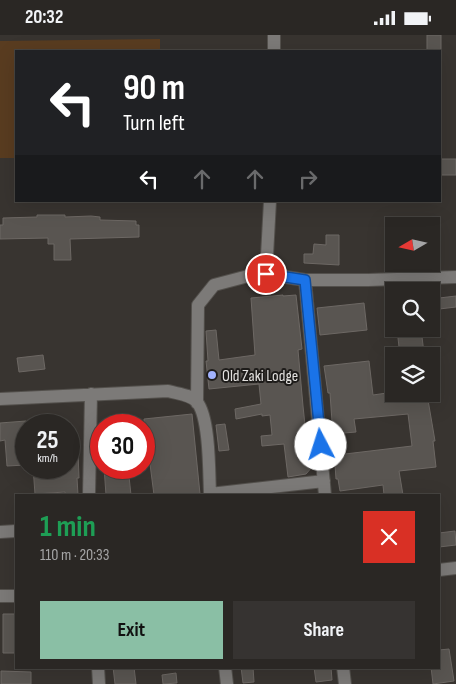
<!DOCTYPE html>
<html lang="en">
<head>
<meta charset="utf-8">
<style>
	:root { --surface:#2a2724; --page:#363331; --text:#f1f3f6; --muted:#a5a5a6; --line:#464441; --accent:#8abfa5 }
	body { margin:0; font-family:"Sofia Sans Condensed",sans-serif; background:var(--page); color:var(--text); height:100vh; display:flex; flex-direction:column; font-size:19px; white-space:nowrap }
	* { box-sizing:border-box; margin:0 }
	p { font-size:16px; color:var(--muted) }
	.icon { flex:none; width:28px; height:28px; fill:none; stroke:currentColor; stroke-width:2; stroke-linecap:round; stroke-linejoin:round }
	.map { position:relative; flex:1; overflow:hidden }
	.panel { position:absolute; left:15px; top:459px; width:425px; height:175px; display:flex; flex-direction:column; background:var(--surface); border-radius:0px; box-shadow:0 5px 20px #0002,0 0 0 1px var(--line) }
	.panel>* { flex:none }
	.guide { position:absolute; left:15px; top:15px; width:426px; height:152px; border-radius:0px; box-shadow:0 5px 20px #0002,0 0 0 1px var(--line); background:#202124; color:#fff; overflow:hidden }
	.needle { width:32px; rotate:261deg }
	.fabs { position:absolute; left:385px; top:182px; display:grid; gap:10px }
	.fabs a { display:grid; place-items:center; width:55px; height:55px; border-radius:0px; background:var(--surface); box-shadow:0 5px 20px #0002,0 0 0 1px var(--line); font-size:25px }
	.speed { position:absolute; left:15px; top:379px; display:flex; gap:10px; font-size:25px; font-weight:700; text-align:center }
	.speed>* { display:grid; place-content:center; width:65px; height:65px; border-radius:50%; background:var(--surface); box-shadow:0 5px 20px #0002,0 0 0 1px var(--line); line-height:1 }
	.speed small { font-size:12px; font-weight:400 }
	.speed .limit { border:8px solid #d22; background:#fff; color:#111 }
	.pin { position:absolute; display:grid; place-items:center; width:42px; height:42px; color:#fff; margin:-21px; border:2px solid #fff; border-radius:50%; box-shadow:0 1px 5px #0007 }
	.me { position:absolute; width:55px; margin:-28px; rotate:355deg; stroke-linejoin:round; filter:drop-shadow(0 0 4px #0008) }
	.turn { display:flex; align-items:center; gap:18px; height:105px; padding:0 25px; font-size:22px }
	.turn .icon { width:65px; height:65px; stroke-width:2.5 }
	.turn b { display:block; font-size:35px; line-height:42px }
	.lanes { display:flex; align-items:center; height:48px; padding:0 25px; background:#0003; justify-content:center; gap:25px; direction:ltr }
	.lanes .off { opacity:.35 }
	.round { display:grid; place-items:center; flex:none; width:52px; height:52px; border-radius:0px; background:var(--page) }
	.overview { display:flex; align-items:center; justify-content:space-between; height:85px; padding:0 25px }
	h1 { font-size:30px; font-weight:700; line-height:38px; color:#1e9e55 }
	.cta { display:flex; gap:10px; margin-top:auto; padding:10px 25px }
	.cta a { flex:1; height:58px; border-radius:0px; background:var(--accent); color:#111; font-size:20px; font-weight:700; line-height:58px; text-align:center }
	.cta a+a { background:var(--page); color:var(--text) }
	.status { display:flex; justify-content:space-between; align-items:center; height:35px; padding:0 25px; background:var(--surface); direction:ltr }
	.status svg { height:14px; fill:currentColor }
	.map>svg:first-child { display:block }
	.green { fill:#593c20 }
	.building { fill:#595551; stroke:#6d6864; fill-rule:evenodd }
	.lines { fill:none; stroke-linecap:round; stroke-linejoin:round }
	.minor-casing { stroke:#53504c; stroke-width:14 }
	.minor { stroke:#7c7a78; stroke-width:12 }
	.route-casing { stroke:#114b97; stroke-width:12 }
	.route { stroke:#1a73e8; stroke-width:9 }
	.poi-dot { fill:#a2b2fd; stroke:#1e1c1a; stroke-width:2 }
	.labels { text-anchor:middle; stroke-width:4; stroke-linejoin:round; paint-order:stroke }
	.poi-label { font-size:16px; fill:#e3e1df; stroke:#1e1c1a; text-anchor:start }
</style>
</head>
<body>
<div class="status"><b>20:32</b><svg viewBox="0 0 49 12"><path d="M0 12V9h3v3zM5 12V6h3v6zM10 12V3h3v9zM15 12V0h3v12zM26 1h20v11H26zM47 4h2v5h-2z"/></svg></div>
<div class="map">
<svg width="456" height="649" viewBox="0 0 456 649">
	<rect width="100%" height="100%" fill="#383430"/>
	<!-- green -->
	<path class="green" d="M 160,4 L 160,16 L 16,16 L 16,123 L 0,123 L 0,6 Z"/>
	<!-- building -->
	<path class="building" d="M 427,0 L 441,0 L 441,16 L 427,16 Z
		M 440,124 L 456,124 L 456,140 L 440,140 Z
		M 37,180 L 65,180 L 65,182 L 91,181 L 100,182 L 100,185 L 136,186 L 136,190 L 139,190 L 139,202 L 70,204 L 71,225 L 54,225 L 54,209 L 48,209 L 48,203 L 0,204 L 0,190 L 3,190 L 3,183 L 37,182 Z
		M 326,200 L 339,200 L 339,230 L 304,228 L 304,219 L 313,219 L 314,209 L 326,210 Z
		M 283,260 L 283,261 L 296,260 L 302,314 L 298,315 L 303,371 L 307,409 L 310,409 L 313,431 L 306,439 L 288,442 L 284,409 L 262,411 L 261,401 L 272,400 L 270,380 L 262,381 L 262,379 L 236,384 L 235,374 L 261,369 L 259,349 L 209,354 L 206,326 L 208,326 L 206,296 L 216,295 L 219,325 L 255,320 L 251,263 Z
		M 456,261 L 456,272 L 431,275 L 431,264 Z
		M 364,268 L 367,295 L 320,300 L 317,273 Z
		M 397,294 L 421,294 L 424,318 L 400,321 Z
		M 43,320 L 45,334 L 19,337 L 17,323 Z
		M 369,326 L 373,360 L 394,357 L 394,359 L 427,359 L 435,406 L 433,406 L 436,432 L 399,436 L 403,460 L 384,460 L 383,450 L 340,456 L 338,444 L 336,444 L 330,358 L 328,358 L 324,331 ZM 408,379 L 412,411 L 345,419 L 344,398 L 356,397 L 354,384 Z
		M 192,379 L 200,459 L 154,460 L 147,406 L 144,406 L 144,384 Z
		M 26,386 L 26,430 L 7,431 L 5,405 L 0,406 L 0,388 Z
		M 225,389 L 229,415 L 219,416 L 216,390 Z
		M 69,417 L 78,417 L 79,443 L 77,443 L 78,460 L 65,460 L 65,457 L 35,459 L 33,432 L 43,432 L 43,436 L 62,435 L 62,432 L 69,432 Z
		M 104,432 L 128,432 L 131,460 L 106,460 Z
		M 455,496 L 456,510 L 439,512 L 439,498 Z
		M 3,579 L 16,579 L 16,618 L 3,618 Z
		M 449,614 L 454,646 L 433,649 L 431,632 L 439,632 L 439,615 Z
		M 113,632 L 134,632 L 136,649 L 115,649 Z
		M 241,632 L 253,632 L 254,647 L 243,648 Z
		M 314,632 L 331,632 L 332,645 L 316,647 Z
		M 1,636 L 31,637 L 31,649 L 1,649 Z
		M 176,638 L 177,648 L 163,649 L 162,640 Z"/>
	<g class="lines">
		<!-- minor casing -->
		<g class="minor-casing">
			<path id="minor" d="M 274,16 L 274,0
				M 266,239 L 270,166
				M 305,245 L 325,460
				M 0,364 L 168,356 C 178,359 190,359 197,367 C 210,383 209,439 210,460
				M 197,368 L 198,270 L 214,250 L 252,240 L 266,239 L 305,245 L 368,245 L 456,242
				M 210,459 L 324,446
				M 89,460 L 91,359
				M 0,497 L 16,496
				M 439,535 L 456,533
				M 0,561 L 16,561
				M 98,632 L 99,649
				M 225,632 L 227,649
				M 343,632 L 345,649"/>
		</g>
		<!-- minor -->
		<use href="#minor" class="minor"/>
	</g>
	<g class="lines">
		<!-- route casing -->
		<g class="route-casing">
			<path id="route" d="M 266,239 L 305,245 L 321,410"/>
		</g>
		<!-- route -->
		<use href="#route" class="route"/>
	</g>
	<!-- markers -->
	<circle class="poi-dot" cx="212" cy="340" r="5"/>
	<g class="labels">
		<!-- poi labels -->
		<g class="poi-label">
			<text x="222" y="346">Old Zaki Lodge</text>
		</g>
	</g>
</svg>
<div class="fabs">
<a><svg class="needle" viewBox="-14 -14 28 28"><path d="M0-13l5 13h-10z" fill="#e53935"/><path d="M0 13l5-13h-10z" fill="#a5a5a6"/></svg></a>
<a><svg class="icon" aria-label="search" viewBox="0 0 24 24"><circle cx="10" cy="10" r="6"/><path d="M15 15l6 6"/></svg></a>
<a><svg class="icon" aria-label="layers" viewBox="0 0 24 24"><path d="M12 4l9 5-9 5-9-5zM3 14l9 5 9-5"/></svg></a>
</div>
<div class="speed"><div>25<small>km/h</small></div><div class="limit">30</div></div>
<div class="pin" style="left:266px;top:239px;background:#d93025"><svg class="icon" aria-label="arrive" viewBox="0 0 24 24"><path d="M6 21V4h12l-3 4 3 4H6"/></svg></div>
<svg class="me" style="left:321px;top:410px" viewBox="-20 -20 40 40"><circle r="19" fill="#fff"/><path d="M0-13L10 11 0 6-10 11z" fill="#1a73e8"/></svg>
<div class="guide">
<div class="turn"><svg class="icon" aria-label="left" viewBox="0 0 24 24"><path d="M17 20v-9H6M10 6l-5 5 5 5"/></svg><div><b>90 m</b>Turn left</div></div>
<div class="lanes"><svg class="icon" aria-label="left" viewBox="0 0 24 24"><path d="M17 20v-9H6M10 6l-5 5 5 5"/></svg><svg class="icon off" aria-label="ahead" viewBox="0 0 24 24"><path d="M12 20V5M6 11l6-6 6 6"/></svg><svg class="icon off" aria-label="ahead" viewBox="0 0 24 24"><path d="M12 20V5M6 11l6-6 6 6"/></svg><svg class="icon off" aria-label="right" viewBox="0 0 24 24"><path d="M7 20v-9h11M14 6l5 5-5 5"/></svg></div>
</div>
<section class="panel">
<div class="overview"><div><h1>1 min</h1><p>110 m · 20:33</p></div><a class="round" style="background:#d93025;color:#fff"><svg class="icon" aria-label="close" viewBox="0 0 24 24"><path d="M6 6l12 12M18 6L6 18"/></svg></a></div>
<div class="cta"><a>Exit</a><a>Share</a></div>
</section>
</div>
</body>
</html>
